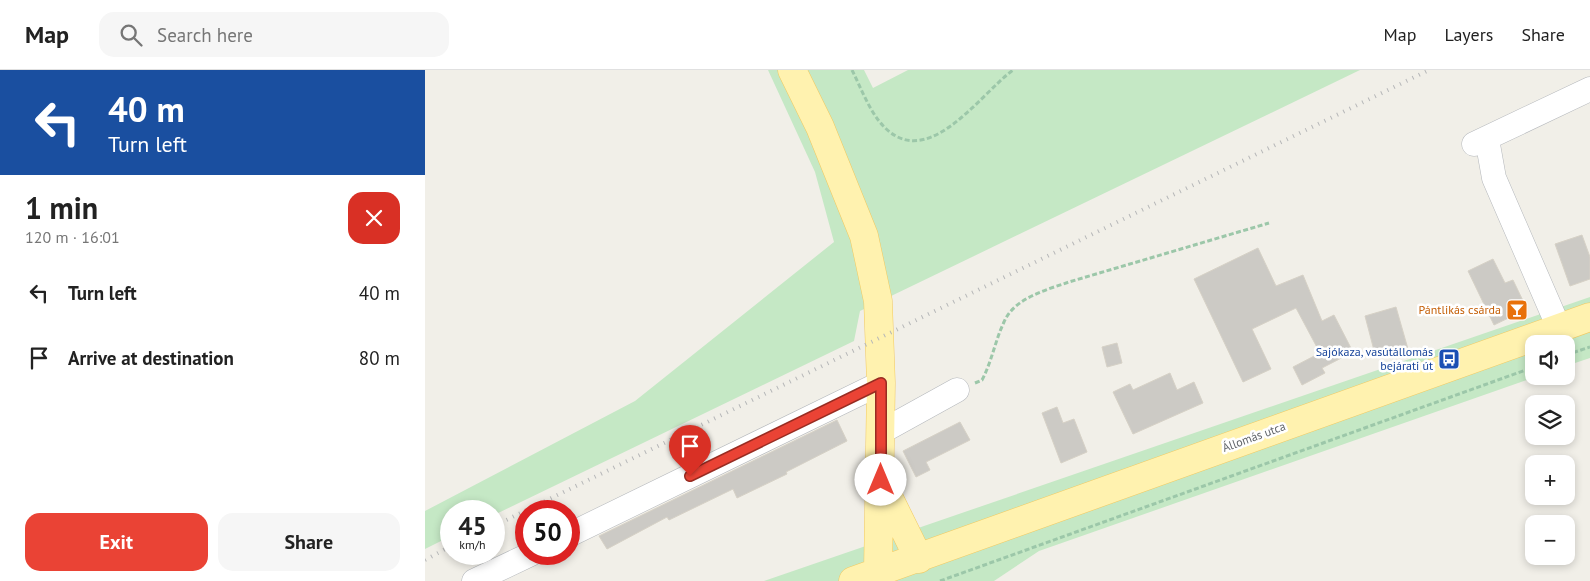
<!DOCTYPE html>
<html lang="en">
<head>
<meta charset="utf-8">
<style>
	:root { --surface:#fff; --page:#f6f6f6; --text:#222; --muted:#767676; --line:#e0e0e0; --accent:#ea4335 }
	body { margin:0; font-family:"PT Sans",sans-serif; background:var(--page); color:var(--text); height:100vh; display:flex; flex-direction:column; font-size:19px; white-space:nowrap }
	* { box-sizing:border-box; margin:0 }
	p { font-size:16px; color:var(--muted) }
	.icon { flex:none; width:28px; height:28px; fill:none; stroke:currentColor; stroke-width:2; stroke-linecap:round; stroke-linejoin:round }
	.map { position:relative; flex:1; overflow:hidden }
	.sheet { display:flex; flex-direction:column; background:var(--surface); width:425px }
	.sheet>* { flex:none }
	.top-card { background:#1a4fa0; color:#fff; overflow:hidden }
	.buttons { position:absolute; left:1100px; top:265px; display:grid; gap:10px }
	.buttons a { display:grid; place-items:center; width:50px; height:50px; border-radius:10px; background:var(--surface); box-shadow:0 2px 8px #0003; font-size:25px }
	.speed { position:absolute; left:15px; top:430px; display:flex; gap:10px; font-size:25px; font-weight:700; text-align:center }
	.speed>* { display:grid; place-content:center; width:65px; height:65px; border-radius:50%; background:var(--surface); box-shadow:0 2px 8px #0003; line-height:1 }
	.speed small { font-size:12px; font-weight:400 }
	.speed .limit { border:8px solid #d22; background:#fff; color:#111 }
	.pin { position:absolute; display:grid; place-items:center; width:42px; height:42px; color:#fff; margin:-51px -21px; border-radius:50% 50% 50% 0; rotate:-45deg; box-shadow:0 0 5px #0007 }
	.pin .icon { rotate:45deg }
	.me { position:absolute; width:55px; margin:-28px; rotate:0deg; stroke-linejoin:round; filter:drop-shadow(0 0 4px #0008) }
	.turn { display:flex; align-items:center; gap:18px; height:105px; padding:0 25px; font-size:22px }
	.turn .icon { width:65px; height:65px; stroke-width:2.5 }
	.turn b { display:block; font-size:35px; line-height:42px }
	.round { display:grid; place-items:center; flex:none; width:52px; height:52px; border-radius:15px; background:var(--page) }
	.headline { display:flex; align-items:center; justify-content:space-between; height:85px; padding:0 25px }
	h1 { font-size:30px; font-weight:700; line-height:38px }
	.primary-button { display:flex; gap:10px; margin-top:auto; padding:10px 25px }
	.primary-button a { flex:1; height:58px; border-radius:15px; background:var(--accent); color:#fff; font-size:20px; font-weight:700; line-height:58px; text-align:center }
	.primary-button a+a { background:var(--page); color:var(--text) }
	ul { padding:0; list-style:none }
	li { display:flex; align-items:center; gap:15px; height:65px; padding:0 25px }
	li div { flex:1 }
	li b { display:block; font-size:19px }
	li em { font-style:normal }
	header { display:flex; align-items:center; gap:30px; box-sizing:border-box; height:70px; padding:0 25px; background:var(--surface); border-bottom:1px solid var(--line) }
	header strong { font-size:24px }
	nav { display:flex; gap:28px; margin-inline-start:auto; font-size:18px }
	.search { width:350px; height:45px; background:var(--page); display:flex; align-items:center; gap:12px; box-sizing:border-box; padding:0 18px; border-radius:15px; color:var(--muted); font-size:19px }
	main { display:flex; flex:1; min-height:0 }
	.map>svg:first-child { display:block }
	.green { fill:#c5e8c5 }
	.building { fill:#cccac5; stroke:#d6d1c6 }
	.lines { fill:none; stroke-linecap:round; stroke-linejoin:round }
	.minor-casing { stroke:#b5b8bc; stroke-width:25 }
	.major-casing { stroke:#f2c960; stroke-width:29 }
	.path { stroke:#9cc7a9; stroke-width:3; stroke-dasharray:5 2.5; stroke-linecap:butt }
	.minor { stroke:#fff; stroke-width:24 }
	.major { stroke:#fff2af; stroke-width:28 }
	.rail { stroke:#b6b7b8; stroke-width:4; stroke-dasharray:1 6; stroke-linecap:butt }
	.route-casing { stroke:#982c22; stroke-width:12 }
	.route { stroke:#ea4335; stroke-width:9 }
	.labels { text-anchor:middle; stroke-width:5; stroke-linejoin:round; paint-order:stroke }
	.food-label { font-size:12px; fill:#c56008; stroke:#fff; text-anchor:end }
	.transit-label { font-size:12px; fill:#164399; stroke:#fff; text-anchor:end }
	.street-label { font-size:12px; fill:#5f6368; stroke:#fff }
</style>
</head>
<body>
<header>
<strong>Map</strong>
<div class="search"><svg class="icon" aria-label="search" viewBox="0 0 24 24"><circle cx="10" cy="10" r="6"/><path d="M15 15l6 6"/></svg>Search here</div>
<nav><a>Map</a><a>Layers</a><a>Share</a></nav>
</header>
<main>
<section class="sheet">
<div class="top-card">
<div class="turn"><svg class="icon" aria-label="left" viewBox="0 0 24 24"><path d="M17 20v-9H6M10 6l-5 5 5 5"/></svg><div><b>40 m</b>Turn left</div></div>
</div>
<div class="headline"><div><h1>1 min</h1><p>120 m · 16:01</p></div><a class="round" style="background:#d93025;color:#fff"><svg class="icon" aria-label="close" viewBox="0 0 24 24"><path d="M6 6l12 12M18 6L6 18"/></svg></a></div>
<ul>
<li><svg class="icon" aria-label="left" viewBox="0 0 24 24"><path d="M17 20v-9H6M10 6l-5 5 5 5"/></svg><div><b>Turn left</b></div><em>40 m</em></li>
<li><svg class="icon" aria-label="arrive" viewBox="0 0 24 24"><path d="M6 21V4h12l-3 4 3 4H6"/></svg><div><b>Arrive at destination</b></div><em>80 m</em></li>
</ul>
<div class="primary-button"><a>Exit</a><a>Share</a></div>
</section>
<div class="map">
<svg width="1165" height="511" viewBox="0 0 1165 511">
	<rect width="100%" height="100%" fill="#f1efe8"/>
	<!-- green -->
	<path class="green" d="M 343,0 L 439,0 L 448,18 L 483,0 L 935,0 L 435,241 L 429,271 L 69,445 L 69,441 L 26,441 L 26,466 L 0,479 L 0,441 L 210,331 L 409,172 L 390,102 Z
		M 1165,227 L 1165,288 L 1141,296 L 1141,274 L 1109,274 L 1109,306 L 1113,306 L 614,481 L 569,511 L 339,511 Z"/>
	<!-- building -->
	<path class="building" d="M 1157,165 L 1165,187 L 1165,209 L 1145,216 L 1130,174 Z
		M 833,178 L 851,216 L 878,205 L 897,251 L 909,245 L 928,282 L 897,298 L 900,303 L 877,315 L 868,297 L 895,283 L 871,238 L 827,259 L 846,299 L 818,312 L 769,209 Z
		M 1068,189 L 1080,213 L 1088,210 L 1102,239 L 1069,255 L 1043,201 Z
		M 971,237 L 983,279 L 951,288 L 940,246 Z
		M 692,273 L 697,293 L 682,297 L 677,277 Z
		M 745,303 L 752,320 L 769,312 L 778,333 L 708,364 L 688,322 L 705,314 L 708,320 Z
		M 632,337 L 638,353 L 649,349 L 662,382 L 636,393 L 617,343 Z
		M 412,350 L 422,371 L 361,402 L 362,404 L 312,428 L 308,419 L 244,450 L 242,447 L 182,479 L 174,466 Z
		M 535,352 L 545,370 L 501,392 L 505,400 L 491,407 L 478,381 Z"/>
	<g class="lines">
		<!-- minor casing -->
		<g class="minor-casing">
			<path id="minor" d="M 1062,69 L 1069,108 L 1134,258
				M 1049,74 L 1165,19
				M 456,362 L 532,320
				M 144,465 L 456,313
				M 49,511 L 106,484"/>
		</g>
		<!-- major casing -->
		<g class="major-casing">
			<path id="major" d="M 367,0 L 395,57 L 439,166 L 453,231 L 456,313 L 453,502
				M 458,416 L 494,489
				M 428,511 L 1165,247"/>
		</g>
		<!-- path -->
		<path class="path" d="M 427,0 C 435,16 443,37 454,51 C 499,108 553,26 588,0
			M 1141,285 L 1165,277
			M 550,313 L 557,310 C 567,291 570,271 579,252 C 589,228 621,220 644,212 L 844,153
			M 515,511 L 1109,297"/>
		<!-- minor -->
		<use href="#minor" class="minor"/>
		<!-- major -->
		<use href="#major" class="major"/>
		<!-- rail -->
		<path class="rail" d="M 69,456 L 1004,0
			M 0,490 L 26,476"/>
	</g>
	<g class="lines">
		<!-- route casing -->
		<g class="route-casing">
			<path id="route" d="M 265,406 L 456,313 L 456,410"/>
		</g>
		<!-- route -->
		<use href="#route" class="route"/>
	</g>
	<!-- icons -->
	<defs>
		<g id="bar-square" transform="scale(1.125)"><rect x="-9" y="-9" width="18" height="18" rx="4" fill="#e8710a" stroke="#fff"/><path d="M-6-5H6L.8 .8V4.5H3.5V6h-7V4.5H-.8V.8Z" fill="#fff"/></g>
		<g id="bus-square" transform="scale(1.125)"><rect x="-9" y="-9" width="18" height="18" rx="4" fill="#1a4fb4" stroke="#fff"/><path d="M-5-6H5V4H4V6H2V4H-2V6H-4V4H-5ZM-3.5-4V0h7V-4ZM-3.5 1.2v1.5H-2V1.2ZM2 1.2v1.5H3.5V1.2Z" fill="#fff"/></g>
	</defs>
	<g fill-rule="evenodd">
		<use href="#bar-square" x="1092" y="240"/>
		<use href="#bus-square" x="1024" y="289"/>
	</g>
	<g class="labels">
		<!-- food labels -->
		<g class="food-label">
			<text x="1076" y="244">Pántlikás csárda</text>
		</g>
		<!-- transit labels -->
		<g class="transit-label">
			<text x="1008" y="286">Sajókaza, vasútállomás<tspan x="1008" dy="14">bejárati út</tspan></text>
		</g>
		<!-- street labels -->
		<g class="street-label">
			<text transform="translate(829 367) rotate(-20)" y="4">Állomás utca</text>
		</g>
	</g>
</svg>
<div class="buttons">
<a><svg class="icon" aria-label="sound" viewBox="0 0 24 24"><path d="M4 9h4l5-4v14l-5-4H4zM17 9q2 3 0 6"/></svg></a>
<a><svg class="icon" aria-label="layers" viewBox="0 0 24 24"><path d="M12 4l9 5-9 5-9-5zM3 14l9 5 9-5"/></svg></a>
<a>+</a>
<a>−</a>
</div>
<div class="speed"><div>45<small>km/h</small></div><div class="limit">50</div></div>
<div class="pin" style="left:265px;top:406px;background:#d93025"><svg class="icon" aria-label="arrive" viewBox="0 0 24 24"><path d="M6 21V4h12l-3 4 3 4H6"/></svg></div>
<svg class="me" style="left:456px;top:410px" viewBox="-20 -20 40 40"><circle r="19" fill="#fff"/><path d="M0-13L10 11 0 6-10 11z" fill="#ea4335"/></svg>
</div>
</main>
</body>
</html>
